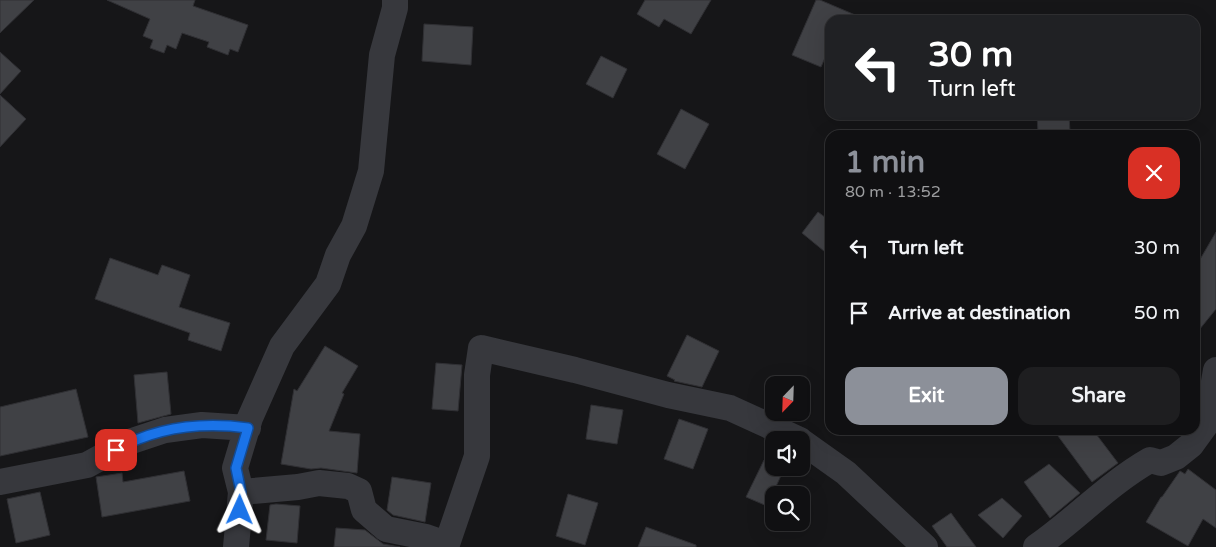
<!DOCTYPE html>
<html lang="en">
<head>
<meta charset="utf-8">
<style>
	:root { --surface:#101012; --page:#1e1e20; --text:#f1f3f6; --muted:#9c9d9f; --line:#303032; --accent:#8c9099 }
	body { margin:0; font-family:"Varela Round",sans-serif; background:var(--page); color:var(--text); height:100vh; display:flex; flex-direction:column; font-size:19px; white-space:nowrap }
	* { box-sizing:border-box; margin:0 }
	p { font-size:16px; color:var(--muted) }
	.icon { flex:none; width:28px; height:28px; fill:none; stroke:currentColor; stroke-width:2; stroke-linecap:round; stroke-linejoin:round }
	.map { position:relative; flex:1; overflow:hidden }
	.sheet { position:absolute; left:825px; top:130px; width:375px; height:305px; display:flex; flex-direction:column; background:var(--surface); border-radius:15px; box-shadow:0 5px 20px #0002,0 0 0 1px var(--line) }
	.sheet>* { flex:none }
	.hud { position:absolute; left:825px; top:15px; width:375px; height:105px; border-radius:15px; box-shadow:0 5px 20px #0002,0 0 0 1px var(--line); background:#202124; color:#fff; overflow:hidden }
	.needle { width:32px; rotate:203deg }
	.fabs { position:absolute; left:765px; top:376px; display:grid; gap:10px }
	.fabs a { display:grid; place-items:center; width:45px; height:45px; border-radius:10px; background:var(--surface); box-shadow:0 5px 20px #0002,0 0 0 1px var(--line); font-size:25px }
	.pin { position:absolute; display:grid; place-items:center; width:42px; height:42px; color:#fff; margin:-21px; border-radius:10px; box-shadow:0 2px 8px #0006 }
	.me { position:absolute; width:55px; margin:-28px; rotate:1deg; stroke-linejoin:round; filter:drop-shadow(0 0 4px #0008) }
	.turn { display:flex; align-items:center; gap:18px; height:105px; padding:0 20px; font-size:22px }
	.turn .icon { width:65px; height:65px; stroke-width:2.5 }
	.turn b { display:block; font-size:35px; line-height:42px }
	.round { display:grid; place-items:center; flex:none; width:52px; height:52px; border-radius:15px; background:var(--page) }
	.overview { display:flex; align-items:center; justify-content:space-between; height:85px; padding:0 20px }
	h1 { font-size:30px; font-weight:800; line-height:38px; color:var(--accent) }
	.cta { display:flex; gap:10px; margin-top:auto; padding:10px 20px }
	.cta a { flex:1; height:58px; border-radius:15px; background:var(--accent); color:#fff; font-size:20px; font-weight:800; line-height:58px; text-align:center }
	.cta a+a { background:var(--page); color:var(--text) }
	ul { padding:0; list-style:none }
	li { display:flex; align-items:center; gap:15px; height:65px; padding:0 20px }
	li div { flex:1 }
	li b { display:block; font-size:19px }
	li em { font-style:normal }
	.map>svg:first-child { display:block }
	.building { fill:#404145; stroke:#303034 }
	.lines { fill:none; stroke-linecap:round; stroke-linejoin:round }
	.minor { stroke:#37383d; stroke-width:26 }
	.route-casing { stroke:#114b97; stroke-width:12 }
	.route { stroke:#1a73e8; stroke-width:9 }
</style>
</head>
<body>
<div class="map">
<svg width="1216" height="547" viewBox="0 0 1216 547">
	<rect width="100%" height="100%" fill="#161618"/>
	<!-- building -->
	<path class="building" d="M 0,0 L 34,0 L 0,33 Z
		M 107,0 L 195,0 L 193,6 L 248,25 L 238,52 L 230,49 L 228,55 L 207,47 L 209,42 L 182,33 L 176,49 L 167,45 L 164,53 L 150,48 L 153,40 L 143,36 L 150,19 Z
		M 645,0 L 711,0 L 691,34 L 664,19 L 659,27 L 637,14 Z
		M 816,0 L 820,0 L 867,20 L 830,20 L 830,46 L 821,67 L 792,55 Z
		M 424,24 L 473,27 L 471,65 L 422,61 Z
		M 0,52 L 21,71 L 0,94 Z
		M 601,56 L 627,69 L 613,98 L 586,84 Z
		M 0,95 L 26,119 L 0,147 Z
		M 681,109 L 709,124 L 685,169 L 657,154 Z
		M 1037,115 L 1069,115 L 1070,132 L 1038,133 Z
		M 818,212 L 830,221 L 830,256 L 802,233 Z
		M 1216,232 L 1216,309 L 1195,335 L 1195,268 Z
		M 110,258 L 158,275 L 162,265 L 190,275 L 179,307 L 230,323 L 221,351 L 188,340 L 190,333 L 95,299 Z
		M 687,335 L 719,351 L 702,387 L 674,381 L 675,380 L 667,376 Z
		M 325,346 L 358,366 L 342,393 L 344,394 L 329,431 L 360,434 L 357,473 L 321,468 L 311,469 L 281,464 L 294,389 L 297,391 Z
		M 436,363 L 462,365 L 458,411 L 432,409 Z
		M 167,372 L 171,414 L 138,423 L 134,375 Z
		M 76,389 L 88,437 L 0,456 L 0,407 Z
		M 591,405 L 623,410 L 617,444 L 586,439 Z
		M 679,419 L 708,429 L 693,469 L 664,459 Z
		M 1067,430 L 1093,430 L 1118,463 L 1092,482 L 1058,436 Z
		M 764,460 L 774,464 L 774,468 L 784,469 L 767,506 L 746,497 Z
		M 1049,464 L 1080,493 L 1050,518 L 1024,482 Z
		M 1188,469 L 1216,490 L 1216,528 L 1203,519 L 1188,546 L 1146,522 L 1161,497 L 1162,497 L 1180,471 L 1185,474 Z
		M 184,471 L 190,501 L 102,517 L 96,477 L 122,473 L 123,482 Z
		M 392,477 L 431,483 L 425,522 L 393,515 L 387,510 Z
		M 40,492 L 50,535 L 16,543 L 7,499 Z
		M 568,494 L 598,503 L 585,545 L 556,536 Z
		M 1002,498 L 1022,516 L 1003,538 L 978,515 Z
		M 276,504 L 300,506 L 297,543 L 266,540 L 270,505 Z
		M 951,513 L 959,524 L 976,547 L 947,547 L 932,526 Z
		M 646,527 L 696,545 L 696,547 L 638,547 Z
		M 336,528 L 365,530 L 383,544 L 400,547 L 334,547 Z"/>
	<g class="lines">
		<!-- minor -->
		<path class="minor" d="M 801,441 L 846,473 L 925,547
			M 0,482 L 87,465 L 129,442 L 165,430 L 202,425 L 248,428
			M 241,492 L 298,487 L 319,483 L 348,486 L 359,491 L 364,510 L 386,529 L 426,537 L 446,544
			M 236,547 L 241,492 L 235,468 L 250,418 L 282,346 L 328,284 L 338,255 L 354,226 L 371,171 L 382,55 L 395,8 L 395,0
			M 446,547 L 477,456 L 477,375 L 481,348 L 575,370 L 668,395 L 730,408 L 800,440
			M 1036,547 C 1075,520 1108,484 1150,460 L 1161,463 L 1176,457 L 1191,445 L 1207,423 L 1216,370"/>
	</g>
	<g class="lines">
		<!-- route casing -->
		<g class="route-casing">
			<path id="route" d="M 116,450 C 156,427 203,422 248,428 L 236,468 L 241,492 L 240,510"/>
		</g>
		<!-- route -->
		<use href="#route" class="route"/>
	</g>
</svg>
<div class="fabs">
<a><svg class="needle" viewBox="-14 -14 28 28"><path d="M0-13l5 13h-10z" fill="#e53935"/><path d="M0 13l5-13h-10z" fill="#9c9d9f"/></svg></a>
<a><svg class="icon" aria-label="sound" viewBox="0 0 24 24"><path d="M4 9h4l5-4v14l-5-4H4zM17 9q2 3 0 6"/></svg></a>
<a><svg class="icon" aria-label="search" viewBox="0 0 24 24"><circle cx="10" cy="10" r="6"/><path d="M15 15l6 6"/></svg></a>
</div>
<div class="pin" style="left:116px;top:450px;background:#d93025"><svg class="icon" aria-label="arrive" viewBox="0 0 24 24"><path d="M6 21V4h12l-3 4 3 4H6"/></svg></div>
<svg class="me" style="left:240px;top:510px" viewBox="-20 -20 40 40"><path d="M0-17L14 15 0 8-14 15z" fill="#1a73e8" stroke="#fff" stroke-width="4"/></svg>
<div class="hud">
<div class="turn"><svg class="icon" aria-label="left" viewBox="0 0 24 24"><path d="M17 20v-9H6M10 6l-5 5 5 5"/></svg><div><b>30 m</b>Turn left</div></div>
</div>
<section class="sheet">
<div class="overview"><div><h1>1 min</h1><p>80 m · 13:52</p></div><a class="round" style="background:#d93025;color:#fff"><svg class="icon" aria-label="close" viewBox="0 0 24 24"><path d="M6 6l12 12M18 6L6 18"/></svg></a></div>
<ul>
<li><svg class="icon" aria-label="left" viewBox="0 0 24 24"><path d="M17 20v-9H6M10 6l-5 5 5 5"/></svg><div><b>Turn left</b></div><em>30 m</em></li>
<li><svg class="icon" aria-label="arrive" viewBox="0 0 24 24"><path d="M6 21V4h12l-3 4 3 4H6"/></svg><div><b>Arrive at destination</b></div><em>50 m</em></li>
</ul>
<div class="cta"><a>Exit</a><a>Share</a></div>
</section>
</div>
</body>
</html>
